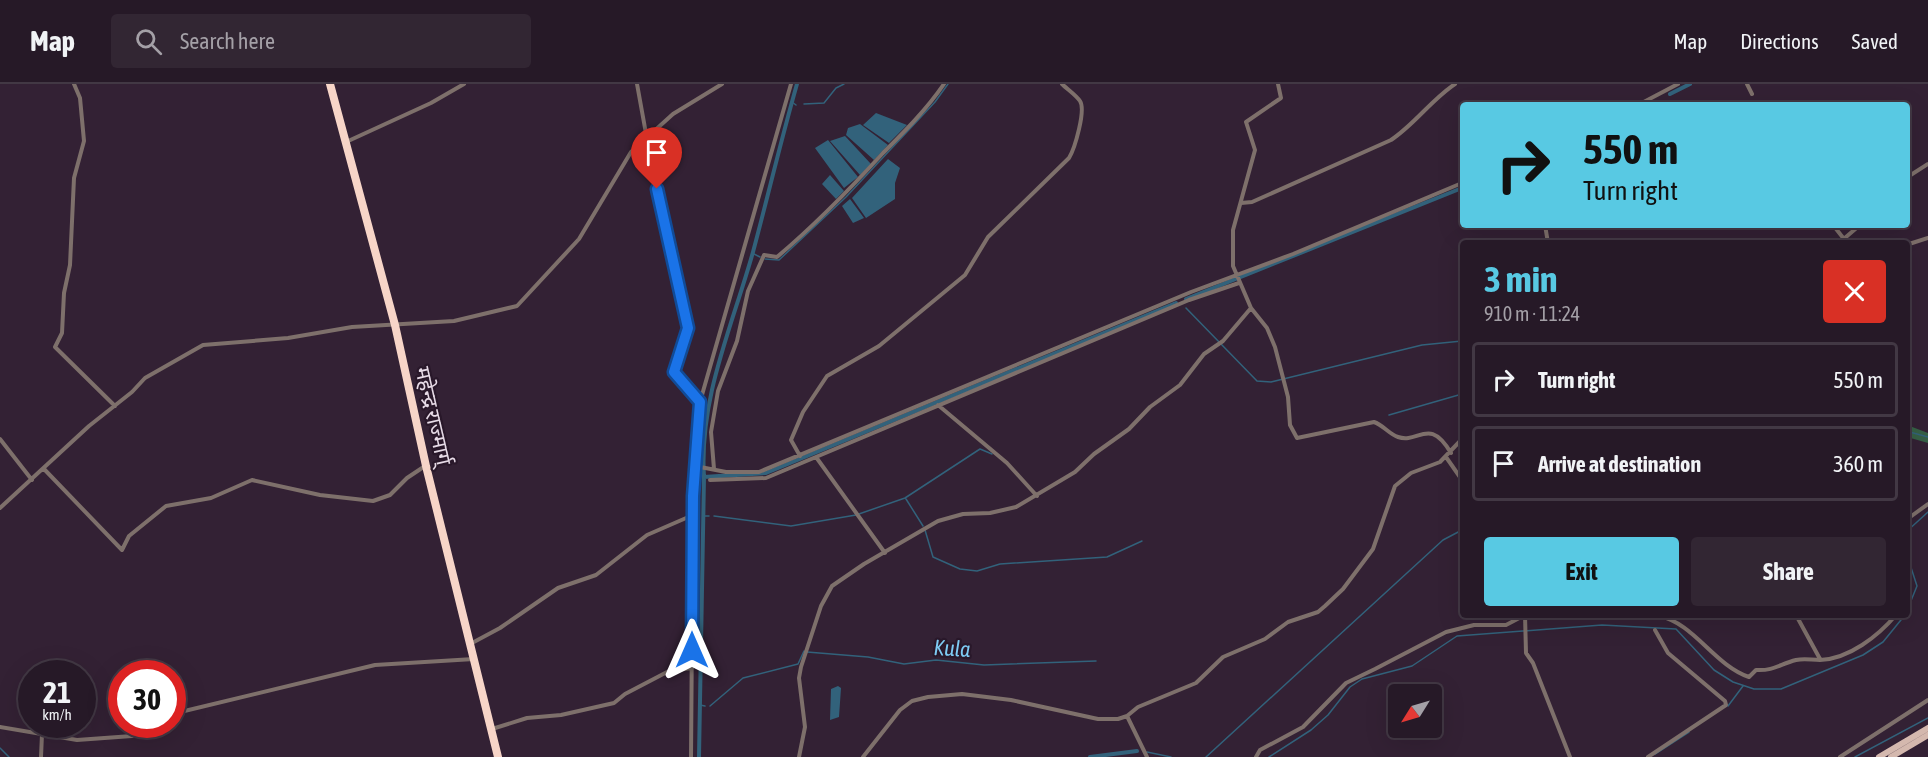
<!DOCTYPE html>
<html lang="en">
<head>
<meta charset="utf-8">
<style>
	:root { --surface:#261927; --page:#322633; --text:#f1f3f6; --muted:#a4a0a7; --line:#423844; --accent:#58c9e3 }
	body { margin:0; font-family:"Asap Condensed","Noto Sans Devanagari",sans-serif; background:var(--page); color:var(--text); height:100vh; display:flex; flex-direction:column; font-size:22px; white-space:nowrap }
	* { box-sizing:border-box; margin:0 }
	p { font-size:20px; color:var(--muted) }
	.icon { flex:none; width:33px; height:33px; fill:none; stroke:currentColor; stroke-width:2; stroke-linecap:round; stroke-linejoin:round }
	.map { position:relative; flex:1; overflow:hidden }
	.drawer { position:absolute; left:1460px; top:156px; width:450px; height:378px; display:flex; flex-direction:column; background:var(--surface); border-radius:6px; box-shadow:0 6px 24px #0002,0 0 0 2px var(--line) }
	.drawer>* { flex:none }
	.banner { position:absolute; left:1460px; top:18px; width:450px; height:126px; border-radius:6px; box-shadow:0 6px 24px #0002,0 0 0 2px var(--line); background:#58c9e3; color:#111; overflow:hidden }
	.needle { width:39px; rotate:233deg }
	.controls { position:absolute; left:1388px; top:600px; display:grid; gap:12px }
	.controls a { display:grid; place-items:center; width:54px; height:54px; border-radius:6px; background:var(--surface); box-shadow:0 6px 24px #0002,0 0 0 2px var(--line); font-size:30px }
	.speed { position:absolute; left:18px; top:576px; display:flex; gap:12px; font-size:30px; font-weight:700; text-align:center }
	.speed>* { display:grid; place-content:center; width:78px; height:78px; border-radius:50%; background:var(--surface); box-shadow:0 6px 24px #0002,0 0 0 2px var(--line); line-height:1 }
	.speed small { font-size:15px; font-weight:400 }
	.speed .limit { border:9px solid #d22; background:#fff; color:#111 }
	.pin { position:absolute; display:grid; place-items:center; width:51px; height:51px; color:#fff; margin:-62px -26px; border-radius:50% 50% 50% 0; rotate:-45deg; box-shadow:0 0 6px #0007 }
	.pin .icon { rotate:45deg }
	.me { position:absolute; width:66px; margin:-33px; rotate:0deg; stroke-linejoin:round; filter:drop-shadow(0 0 4px #0008) }
	.turn { display:flex; align-items:center; gap:21px; height:126px; padding:0 24px; font-size:27px }
	.turn .icon { width:78px; height:78px; stroke-width:2.5 }
	.turn b { display:block; font-size:42px; line-height:51px }
	.round { display:grid; place-items:center; flex:none; width:63px; height:63px; border-radius:6px; background:var(--page) }
	.headline { display:flex; align-items:center; justify-content:space-between; height:102px; padding:0 24px }
	h1 { font-size:36px; font-weight:700; line-height:45px; color:var(--accent) }
	.action { display:flex; gap:12px; margin-top:auto; padding:12px 24px }
	.action a { flex:1; height:69px; border-radius:6px; background:var(--accent); color:#111; font-size:24px; font-weight:700; line-height:69px; text-align:center }
	.action a+a { background:var(--page); color:var(--text) }
	ul { padding:0; list-style:none }
	li { display:flex; align-items:center; gap:18px; height:75px; margin:0 12px 9px; padding:0 12px; border:3px solid var(--line); border-radius:6px }
	li div { flex:1 }
	li b { display:block; font-size:22px }
	li em { font-style:normal }
	header { display:flex; align-items:center; gap:36px; box-sizing:border-box; height:84px; padding:0 30px; background:var(--surface); border-bottom:2px solid var(--line) }
	header strong { font-size:28px }
	nav { display:flex; gap:33px; margin-inline-start:auto; font-size:21px }
	.search { width:420px; height:54px; background:var(--page); display:flex; align-items:center; gap:15px; box-sizing:border-box; padding:0 21px; border-radius:6px; color:var(--muted); font-size:22px }
	.map>svg:first-child { display:block }
	.forest { fill:#366146 }
	.water { fill:#32627b }
	.lines { fill:none; stroke-linecap:round; stroke-linejoin:round }
	.stream { stroke:#32627b; stroke-width:1.5 }
	.canal { stroke:#32627b; stroke-width:4 }
	.street { stroke:#7e706b; stroke-width:4 }
	.primary { stroke:#d4b8ae; stroke-width:6 }
	.highway { stroke:#f7d5c8; stroke-width:8 }
	.route-casing { stroke:#114b97; stroke-width:15 }
	.route { stroke:#1a73e8; stroke-width:10 }
	.labels { text-anchor:middle; stroke-width:4.5; stroke-linejoin:round; paint-order:stroke }
	.street-label { font-size:21px; fill:#e7dbe7; stroke:#29182a }
	.water-label { font-size:22px; font-style:italic; fill:#7ecbf4; stroke:#29182a }
</style>
</head>
<body>
<header>
<strong>Map</strong>
<div class="search"><svg class="icon" aria-label="search" viewBox="0 0 24 24"><circle cx="10" cy="10" r="6"/><path d="M15 15l6 6"/></svg>Search here</div>
<nav><a>Map</a><a>Directions</a><a>Saved</a></nav>
</header>
<div class="map">
<svg width="1928" height="673" viewBox="0 0 1928 673">
	<rect width="100%" height="100%" fill="#332134"/>
	<!-- forest -->
	<path class="forest" d="M 1907,341 L 1928,349 L 1928,359 L 1907,353 Z"/>
	<!-- water -->
	<path class="water" d="M 876,29 L 907,41 L 889,59 L 863,41 Z
		M 860,40 L 888,61 L 874,76 L 846,51 L 848,44 Z
		M 845,52 L 871,80 L 860,91 L 830,57 Z
		M 828,56 L 858,93 L 844,104 L 815,64 Z
		M 888,75 L 900,84 L 895,99 L 895,115 L 866,134 L 852,114 Z
		M 830,91 L 844,107 L 836,115 L 822,100 Z
		M 850,115 L 864,134 L 853,139 L 842,122 Z
		M 838,602 L 841,604 L 839,633 L 830,636 L 831,605 Z"/>
	<g class="lines">
		<!-- stream -->
		<path class="stream" d="M 792,18 L 796,21
			M 804,20 L 824,19 L 836,4 L 844,0
			M 752,169 L 760,173
			M 765,175 L 779,176 L 846,113 L 935,18 L 948,0
			M 1186,224 L 1257,297 L 1271,298 L 1422,261 L 1462,257
			M 1906,225 L 1907,224
			M 1389,331 L 1462,310
			M 1906,347 L 1928,353
			M 906,415 L 923,442
			M 703,432 L 709,432
			M 714,432 L 791,442 L 856,431 L 905,414 L 980,365 L 992,370
			M 925,446 L 933,473 L 960,485 L 977,487 L 1000,480 L 1107,473 L 1142,457
			M 1906,448 L 1928,428
			M 1906,468 L 1917,502 L 1906,529
			M 807,568 L 868,573 L 904,580 L 936,576 L 984,581 L 1096,577
			M 700,621 L 705,622
			M 710,622 L 743,594 L 798,580 L 804,567
			M 1728,622 L 1743,602
			M 0,664 L 9,673
			M 1147,668 L 1171,673
			M 1655,670 L 1689,648
			M 1206,673 L 1443,456 L 1462,446
			M 1269,673 L 1311,646 L 1328,631 L 1350,603 L 1362,595 L 1412,582 L 1457,552 L 1602,541 L 1676,545 L 1714,586 L 1733,598 L 1754,605 L 1781,605 L 1863,571 L 1883,558 L 1905,531
			M 1855,673 L 1928,634"/>
		<!-- canal -->
		<path class="canal" d="M 1670,10 L 1690,0
			M 1186,215 L 1462,104
			M 704,393 L 766,389 L 1176,219
			M 699,673 L 704,393 C 699,314 732,243 753,168 C 768,112 781,56 797,0
			M 1090,673 L 1137,667"/>
		<!-- street -->
		<path class="street" d="M 74,0 L 80,14 L 84,57 L 74,94 L 70,181 L 64,209 L 62,249 L 55,263 L 115,322
			M 637,0 L 662,138 L 688,244 L 674,288 L 700,318
			M 1278,0 L 1281,14 L 1246,38 L 1255,66 L 1233,146 L 1233,182 L 1251,224 L 1267,244 L 1275,263 L 1288,313 L 1290,341 L 1297,354 L 1374,338 C 1383,341 1389,350 1398,353 C 1419,360 1429,332 1451,369
			M 1747,0 L 1752,10
			M 1638,21 L 1678,0
			M 346,58 L 431,19 L 464,0
			M 1906,94 L 1928,80
			M 1241,119 L 1252,118 L 1391,56 C 1415,40 1431,16 1455,0
			M 1545,141 L 1548,159
			M 1833,141 L 1844,155
			M 1839,159 L 1860,141
			M 1906,161 L 1928,154
			M 938,321 L 1007,379 L 1037,412
			M 0,355 L 32,396
			M 800,372 L 791,356 L 803,328 L 827,292 L 879,262 L 965,191 L 988,153 L 1069,74 C 1075,64 1086,26 1080,17 C 1076,11 1067,5 1062,0
			M 816,373 L 885,469
			M 1446,373 L 1462,396
			M 695,382 L 726,388 L 759,388 L 1191,208 L 1293,170 L 1462,99
			M 44,385 L 122,466 L 129,452 L 166,422 L 211,414 L 252,396 L 320,411 L 373,417 L 390,411 L 407,394 L 425,382
			M 714,385 L 711,348 L 718,307 L 737,257 L 748,207 L 764,171 L 777,173 C 815,141 850,105 883,69 C 905,47 927,25 944,0
			M 710,396 L 766,394 L 1189,216 L 1239,199
			M 0,424 L 89,342 L 132,308 L 145,294 L 203,261 L 288,254 L 352,243 L 454,237 L 517,222 L 579,155 L 631,68 L 673,30 L 722,0
			M 1906,436 L 1928,420
			M 1525,531 L 1526,569 L 1533,579 L 1570,673
			M 1626,531 C 1637,532 1649,530 1659,532 C 1694,539 1714,581 1749,593 L 1756,586 C 1774,587 1780,580 1796,576 C 1805,574 1811,576 1820,576 C 1849,575 1878,552 1896,531
			M 1796,531 L 1820,575
			M 472,559 L 500,544 L 558,504 L 596,491 L 647,451 L 693,431
			M 172,630 L 375,581 L 474,575
			M 1127,632 L 1147,673
			M 0,643 L 77,656 L 132,652 L 149,640
			M 492,645 L 527,634 L 561,631 L 614,619 L 625,610 L 669,587 L 692,584
			M 41,673 L 42,650
			M 691,673 L 693,412 L 700,318 L 791,0
			M 799,673 L 805,643 L 799,594 L 801,583 L 821,522 L 832,502 L 864,480 L 938,437 L 963,430 L 990,429 L 1016,423 L 1075,388 L 1094,370 L 1129,345 L 1150,323 L 1180,301 L 1204,270 L 1223,257 L 1251,224
			M 863,673 L 900,626 L 912,617 L 928,613 L 962,610 L 1011,616 L 1098,635 L 1118,635 L 1127,632 L 1138,623 L 1196,599 L 1223,573 L 1265,555 L 1288,538 L 1318,528 L 1325,522 L 1343,505 L 1373,465 L 1395,402 L 1411,389 L 1440,378 L 1462,355
			M 1256,673 L 1260,666 L 1303,643 L 1346,599 L 1375,585 L 1446,548 L 1474,541 L 1506,541 L 1525,531
			M 1648,673 L 1726,621 L 1725,617 L 1668,569 L 1655,546
			M 1840,673 L 1928,616"/>
		<!-- primary -->
		<path class="primary" d="M 1879,673 L 1928,644
			M 1891,673 L 1928,651"/>
		<!-- highway -->
		<path class="highway" d="M 330,0 L 395,241 L 426,382 L 498,673"/>
	</g>
	<g class="lines">
		<!-- route casing -->
		<g class="route-casing">
			<path id="route" d="M 657,105 L 688,244 L 674,288 L 700,318 L 693,412 L 692,566"/>
		</g>
		<!-- route -->
		<use href="#route" class="route"/>
	</g>
	<g class="labels">
		<!-- street labels -->
		<g class="street-label">
			<text transform="translate(433 332) rotate(77)" y="7">महेन्द्र राज्मार्ग्</text>
		</g>
		<!-- water labels -->
		<g class="water-label">
			<text transform="translate(952 564) rotate(3)" y="8">Kula</text>
		</g>
	</g>
</svg>
<div class="controls">
<a><svg class="needle" viewBox="-14 -14 28 28"><path d="M0-13l5 13h-10z" fill="#e53935"/><path d="M0 13l5-13h-10z" fill="#a4a0a7"/></svg></a>
</div>
<div class="speed"><div>21<small>km/h</small></div><div class="limit">30</div></div>
<div class="pin" style="left:657px;top:105px;background:#d93025"><svg class="icon" aria-label="arrive" viewBox="0 0 24 24"><path d="M6 21V4h12l-3 4 3 4H6"/></svg></div>
<svg class="me" style="left:692px;top:566px" viewBox="-20 -20 40 40"><path d="M0-17L14 15 0 8-14 15z" fill="#1a73e8" stroke="#fff" stroke-width="4"/></svg>
<div class="banner">
<div class="turn"><svg class="icon" aria-label="right" viewBox="0 0 24 24"><path d="M7 20v-9h11M14 6l5 5-5 5"/></svg><div><b>550 m</b>Turn right</div></div>
</div>
<section class="drawer">
<div class="headline"><div><h1>3 min</h1><p>910 m · 11:24</p></div><a class="round" style="background:#d93025;color:#fff"><svg class="icon" aria-label="close" viewBox="0 0 24 24"><path d="M6 6l12 12M18 6L6 18"/></svg></a></div>
<ul>
<li><svg class="icon" aria-label="right" viewBox="0 0 24 24"><path d="M7 20v-9h11M14 6l5 5-5 5"/></svg><div><b>Turn right</b></div><em>550 m</em></li>
<li><svg class="icon" aria-label="arrive" viewBox="0 0 24 24"><path d="M6 21V4h12l-3 4 3 4H6"/></svg><div><b>Arrive at destination</b></div><em>360 m</em></li>
</ul>
<div class="action"><a>Exit</a><a>Share</a></div>
</section>
</div>
</body>
</html>
